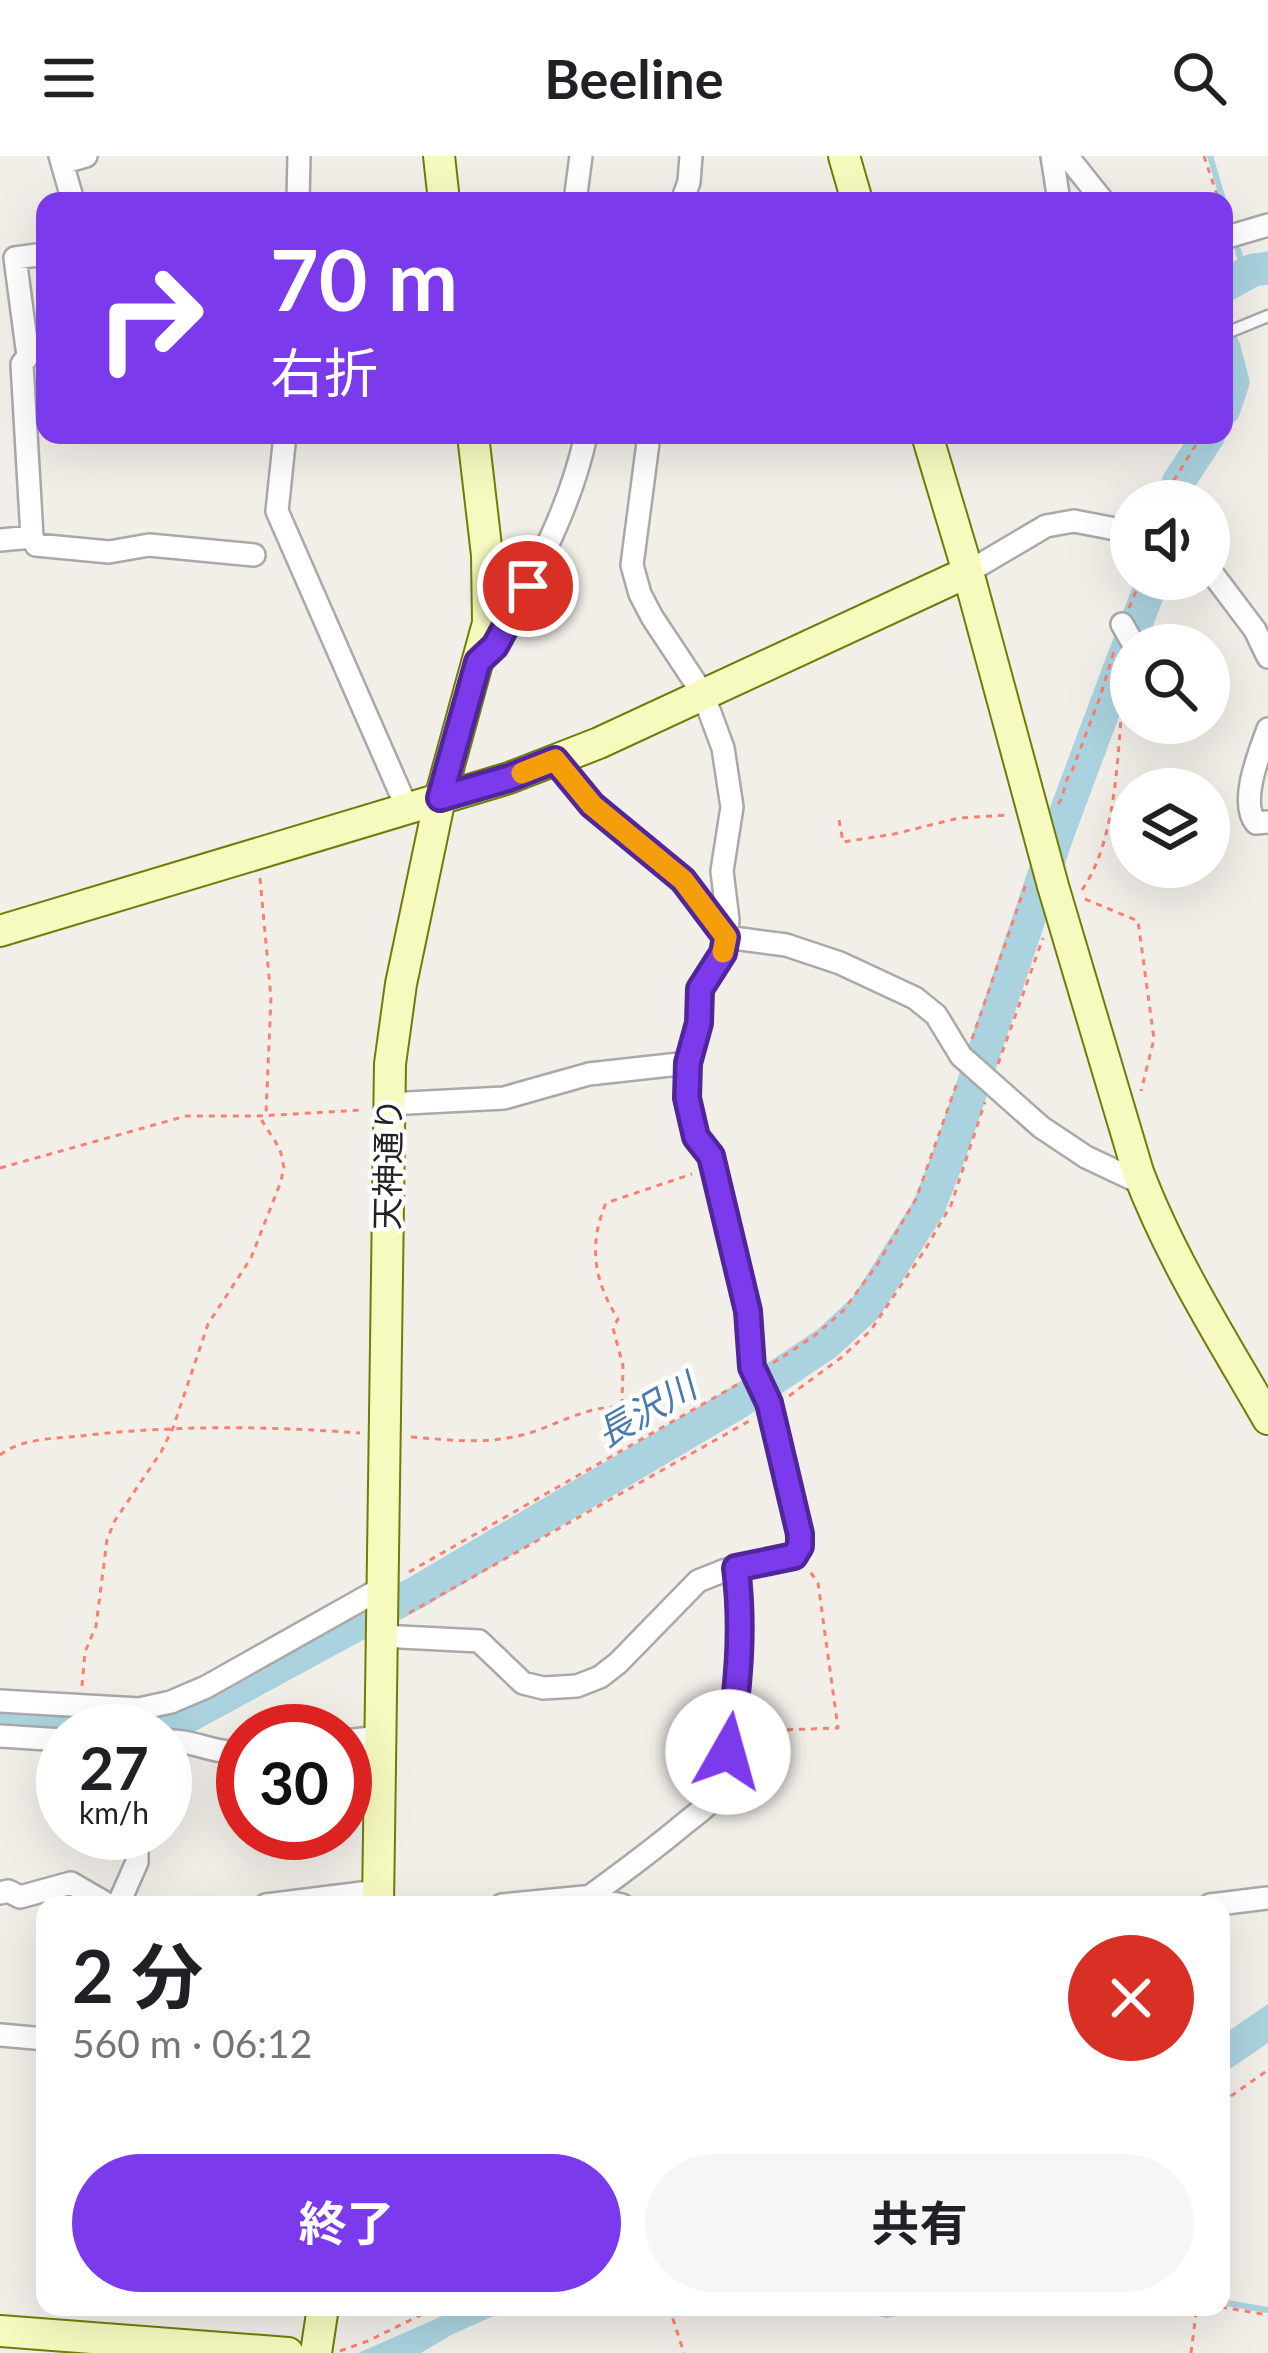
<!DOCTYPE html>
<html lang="ja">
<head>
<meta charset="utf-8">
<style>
	:root { --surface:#fff; --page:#f6f6f6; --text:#202124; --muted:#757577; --accent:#7c3aed }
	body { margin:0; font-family:Lato,"Noto Sans JP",sans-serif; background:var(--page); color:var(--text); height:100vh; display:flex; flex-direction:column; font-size:45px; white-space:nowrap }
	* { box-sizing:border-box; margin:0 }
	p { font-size:39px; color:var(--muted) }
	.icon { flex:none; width:66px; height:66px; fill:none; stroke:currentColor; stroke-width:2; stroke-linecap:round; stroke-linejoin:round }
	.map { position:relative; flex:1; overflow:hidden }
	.side { position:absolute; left:36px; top:1740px; width:1194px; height:420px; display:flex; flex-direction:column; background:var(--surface); border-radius:24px; box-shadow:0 12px 48px #0002 }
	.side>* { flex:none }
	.hud { position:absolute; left:36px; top:36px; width:1197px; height:252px; border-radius:24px; box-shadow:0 12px 48px #0002; background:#7c3aed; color:#fff; overflow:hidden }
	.controls { position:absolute; left:1110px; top:324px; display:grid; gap:24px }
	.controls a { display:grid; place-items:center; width:120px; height:120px; border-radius:50%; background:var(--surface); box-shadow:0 12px 48px #0002; font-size:60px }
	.speed { position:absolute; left:36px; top:1548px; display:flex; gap:24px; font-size:60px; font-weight:700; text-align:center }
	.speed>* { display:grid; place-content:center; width:156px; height:156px; border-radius:50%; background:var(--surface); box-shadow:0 12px 48px #0002; line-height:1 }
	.speed small { font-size:30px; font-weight:400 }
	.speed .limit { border:18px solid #d22; background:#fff; color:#111 }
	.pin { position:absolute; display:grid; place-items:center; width:102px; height:102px; color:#fff; margin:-51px; border:6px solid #fff; border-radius:50%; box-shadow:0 3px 12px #0007 }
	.me { position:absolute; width:132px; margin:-66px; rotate:7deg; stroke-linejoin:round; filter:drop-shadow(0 0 9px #0008) }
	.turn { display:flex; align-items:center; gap:42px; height:252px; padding:0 36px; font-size:54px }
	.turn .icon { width:156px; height:156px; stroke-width:2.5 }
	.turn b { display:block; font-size:84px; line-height:102px }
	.round { display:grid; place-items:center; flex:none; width:126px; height:126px; border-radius:63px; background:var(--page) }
	.head { display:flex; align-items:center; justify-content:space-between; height:204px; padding:0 36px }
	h1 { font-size:72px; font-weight:700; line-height:90px }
	.action { display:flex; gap:24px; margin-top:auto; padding:24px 36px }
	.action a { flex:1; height:138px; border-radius:72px; background:var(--accent); color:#fff; font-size:48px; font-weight:700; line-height:138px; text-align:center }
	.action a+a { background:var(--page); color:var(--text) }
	header { display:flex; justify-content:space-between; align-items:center; height:156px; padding:0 36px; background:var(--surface); font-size:54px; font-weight:700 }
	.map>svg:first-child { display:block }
	.water { fill:#aad3df }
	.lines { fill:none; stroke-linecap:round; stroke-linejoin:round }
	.stream { stroke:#aad3df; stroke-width:6 }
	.river { stroke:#aad3df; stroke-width:33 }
	.lane-casing { stroke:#a9a9a9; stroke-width:15 }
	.street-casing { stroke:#a9a9a9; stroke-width:26 }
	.secondary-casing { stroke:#707d05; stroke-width:34 }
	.path { stroke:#fa8072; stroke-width:3; stroke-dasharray:6 6; stroke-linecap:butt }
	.lane { stroke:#fff; stroke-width:10 }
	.street { stroke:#fff; stroke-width:21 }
	.secondary { stroke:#f7fabf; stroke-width:30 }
	.route-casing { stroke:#51269a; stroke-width:30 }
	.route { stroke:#7c3aed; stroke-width:21 }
	.slow { stroke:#f59e0b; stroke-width:21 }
	.labels { text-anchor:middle; stroke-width:9; stroke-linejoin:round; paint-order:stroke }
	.street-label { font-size:33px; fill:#222; stroke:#fff }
	.water-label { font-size:36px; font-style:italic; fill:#4a7aab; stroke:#fff }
</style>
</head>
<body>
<header><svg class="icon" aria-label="menu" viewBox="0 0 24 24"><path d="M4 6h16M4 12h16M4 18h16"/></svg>Beeline<svg class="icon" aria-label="search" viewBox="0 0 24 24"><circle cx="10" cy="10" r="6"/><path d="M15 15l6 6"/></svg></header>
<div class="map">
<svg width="1268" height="2197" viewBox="0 0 1268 2197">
	<rect width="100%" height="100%" fill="#f2efe9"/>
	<!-- water -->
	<path class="water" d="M 1268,1848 L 1268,1887 L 1221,1919 L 1221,1880 Z
		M 463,2151 L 514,2151 L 453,2178 L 421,2197 L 358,2197 Z"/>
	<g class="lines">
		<!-- stream -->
		<path class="stream" d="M 1210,0 L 1230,67
			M 1238,94 L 1245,119
			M 1221,2146 L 1268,2154
			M 851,2151 L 887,2159 L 923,2151"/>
		<!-- river -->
		<path class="river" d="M 1224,130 L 1253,114 L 1268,112
			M 1224,192 L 1233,226 L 1224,253
			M 1171,345 L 1179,325 L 1209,279
			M 0,1564 L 117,1572 L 172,1569 L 417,1436 L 739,1246 L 827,1187 L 866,1151 L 929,1051 L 951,994 L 1058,677 L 1153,423"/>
		<!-- lane casing -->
		<g class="lane-casing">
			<path id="lane" d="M 1224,178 L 1268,160"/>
		</g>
		<!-- street casing -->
		<g class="street-casing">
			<path id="street" d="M 60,0 L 73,45
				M 1052,0 L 1059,45
				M 1067,0 L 1103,45
				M 62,7 L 86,0
				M 298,45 L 299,0
				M 575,45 L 581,0
				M 682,45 L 689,26 L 691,0
				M 1224,82 L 1268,69
				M 45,98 L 15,102 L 28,200 L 22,208 L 32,381 L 36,389 L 109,396 L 149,389 L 254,399
				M 285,279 L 277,355 L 407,652
				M 0,384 L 32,381
				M 1209,413 L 1255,474 L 1268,501
				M 968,416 L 1046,370 L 1074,365 L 1131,376
				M 1122,468 L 1134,489
				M 484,500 L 495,490 C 531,423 570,355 586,279
				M 1268,573 C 1259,598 1239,646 1256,667 L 1268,666
				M 555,604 L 592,649 L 683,724 L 726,781 L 786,789 L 840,807 L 915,842 L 936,859 L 961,900 L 1041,971 L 1086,1001 L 1143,1028
				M 388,948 L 504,942 L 589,918 L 688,907
				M 381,1480 L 479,1485 L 523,1527 L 543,1532 L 577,1530 L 600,1521 L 618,1507 L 698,1425 L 723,1415 L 793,1399 L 800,1390 L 800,1378 L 769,1247 L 751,1211 L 748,1155 L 713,1011 L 711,1001 L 696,981 L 687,942 L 688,907 L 699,867 L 700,833 L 723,797 L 726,781 L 728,764 L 722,715 L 732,651 L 723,592 L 703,538 L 652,461 L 640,438 L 632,409 L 649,279
				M 0,1545 L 139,1553 L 171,1546 L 206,1531 L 382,1432
				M 0,1580 L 63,1584
				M 165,1585 C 192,1583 216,1599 243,1596
				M 345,1585 L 380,1581
				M 0,1737 L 8,1735 L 20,1741 L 71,1727 L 109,1749
				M 589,1741 C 619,1719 649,1697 678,1673 C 687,1665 699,1657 707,1649 C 744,1608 743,1466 736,1412
				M 118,1749 L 137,1706 L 137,1677
				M 266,1749 L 378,1735
				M 502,1749 L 584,1741 L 622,1749
				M 1210,1749 L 1268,1742
				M 0,1879 L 45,1883"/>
		</g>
		<!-- secondary casing -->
		<g class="secondary-casing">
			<path id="secondary" d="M 439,0 L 444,45
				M 844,0 L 857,45
				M 927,279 L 968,416 L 1053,730 L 1138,1016 C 1171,1103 1222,1183 1268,1263
				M 0,775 L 509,622 L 599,587 L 968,416
				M 378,1749 L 390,908 L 401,828 L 440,642 L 488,467 L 487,399 L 473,279
				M 0,2175 L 288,2197
				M 316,2197 L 323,2151"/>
		</g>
		<!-- path -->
		<path class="path" d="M 1204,0 L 1219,45
			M 1161,345 L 1202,279
			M 1129,452 L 1141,423
			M 1058,648 C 1066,639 1062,627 1072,615 L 1100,541 L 1114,495
			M 839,664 L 843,686 L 894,678 L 959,662 L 1008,659
			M 260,722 L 271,842 L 266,958
			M 1082,734 C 1119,680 1117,592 1124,528 L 1131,507
			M 1085,743 L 1138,765 L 1154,883 L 1141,935
			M 972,883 L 1026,728
			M 998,908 L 1043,782
			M 0,1012 L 186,960 L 259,960 L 362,954
			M 773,1207 L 813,1181 L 843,1155 L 877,1109 L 916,1043 L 957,927
			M 789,1240 L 842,1201 L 871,1174 L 926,1092 L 951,1049 L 985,946
			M 622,1249 L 623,1210 L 613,1172 L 618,1163 C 594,1125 588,1089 606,1047 L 692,1018
			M 411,1281 C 454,1284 483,1289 526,1278 C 558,1269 593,1246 627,1252
			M 0,1299 C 22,1282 53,1283 80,1280 C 173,1269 266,1270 360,1277
			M 409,1416 L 740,1227
			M 409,1457 L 751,1264
			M 82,1530 L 85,1496 L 96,1470 L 107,1384 L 114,1366 L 161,1296 L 173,1272 L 208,1168 L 251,1102 L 280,1028 L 284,1012 L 280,993 L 259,960
			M 751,1575 L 838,1572 L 818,1427 L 809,1414
			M 1221,1947 L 1268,1914
			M 669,2151 L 684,2197
			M 1221,2151 L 1268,2159
			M 340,2195 L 368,2185 L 437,2151
			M 1191,2197 L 1196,2157 L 1201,2151"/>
		<!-- lane -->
		<use href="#lane" class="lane"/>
		<!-- street -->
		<use href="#street" class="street"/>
		<!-- secondary -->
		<use href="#secondary" class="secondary"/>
	</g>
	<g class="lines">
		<!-- route casing -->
		<g class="route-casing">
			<path id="route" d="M 528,430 L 495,490 L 478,506 L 440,642 L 509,622 L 555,604 L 592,649 L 683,724 L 726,781 L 723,797 L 700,833 L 699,867 L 688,907 L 687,942 L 696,981 L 711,1000 L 748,1155 L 752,1211 L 769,1247 L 800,1378 L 800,1390 L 794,1400 L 736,1412 C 744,1474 738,1535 728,1596"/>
		</g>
		<!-- route -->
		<use href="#route" class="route"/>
		<!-- slow -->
		<path class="slow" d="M 522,617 L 555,604 L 592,649 L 683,724 L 726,781 L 723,796"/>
	</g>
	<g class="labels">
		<!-- street labels -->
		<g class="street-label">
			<text transform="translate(388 1008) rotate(-89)" y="12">天神通り</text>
		</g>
		<!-- water labels -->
		<g class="water-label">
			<text transform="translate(646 1254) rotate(-30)" y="13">長沢川</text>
		</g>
	</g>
</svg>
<div class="controls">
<a><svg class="icon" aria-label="sound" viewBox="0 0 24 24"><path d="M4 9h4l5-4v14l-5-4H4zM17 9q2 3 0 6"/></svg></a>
<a><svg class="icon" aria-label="search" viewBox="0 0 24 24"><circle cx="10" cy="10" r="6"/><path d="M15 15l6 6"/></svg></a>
<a><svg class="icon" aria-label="layers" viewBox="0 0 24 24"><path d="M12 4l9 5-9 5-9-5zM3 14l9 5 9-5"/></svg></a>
</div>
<div class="speed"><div>27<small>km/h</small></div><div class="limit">30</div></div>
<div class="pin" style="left:528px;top:430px;background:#d93025"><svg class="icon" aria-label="arrive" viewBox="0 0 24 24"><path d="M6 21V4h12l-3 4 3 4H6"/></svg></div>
<svg class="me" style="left:728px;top:1596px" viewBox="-20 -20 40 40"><circle r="19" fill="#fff"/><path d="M0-13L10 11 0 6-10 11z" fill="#7c3aed"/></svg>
<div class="hud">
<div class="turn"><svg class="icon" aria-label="right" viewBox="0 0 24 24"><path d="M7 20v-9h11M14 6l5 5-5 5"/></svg><div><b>70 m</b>右折</div></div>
</div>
<section class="side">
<div class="head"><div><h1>2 分</h1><p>560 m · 06:12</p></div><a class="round" style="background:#d93025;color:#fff"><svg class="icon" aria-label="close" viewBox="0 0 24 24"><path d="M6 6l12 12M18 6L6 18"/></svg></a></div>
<div class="action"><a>終了</a><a>共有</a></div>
</section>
</div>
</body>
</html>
